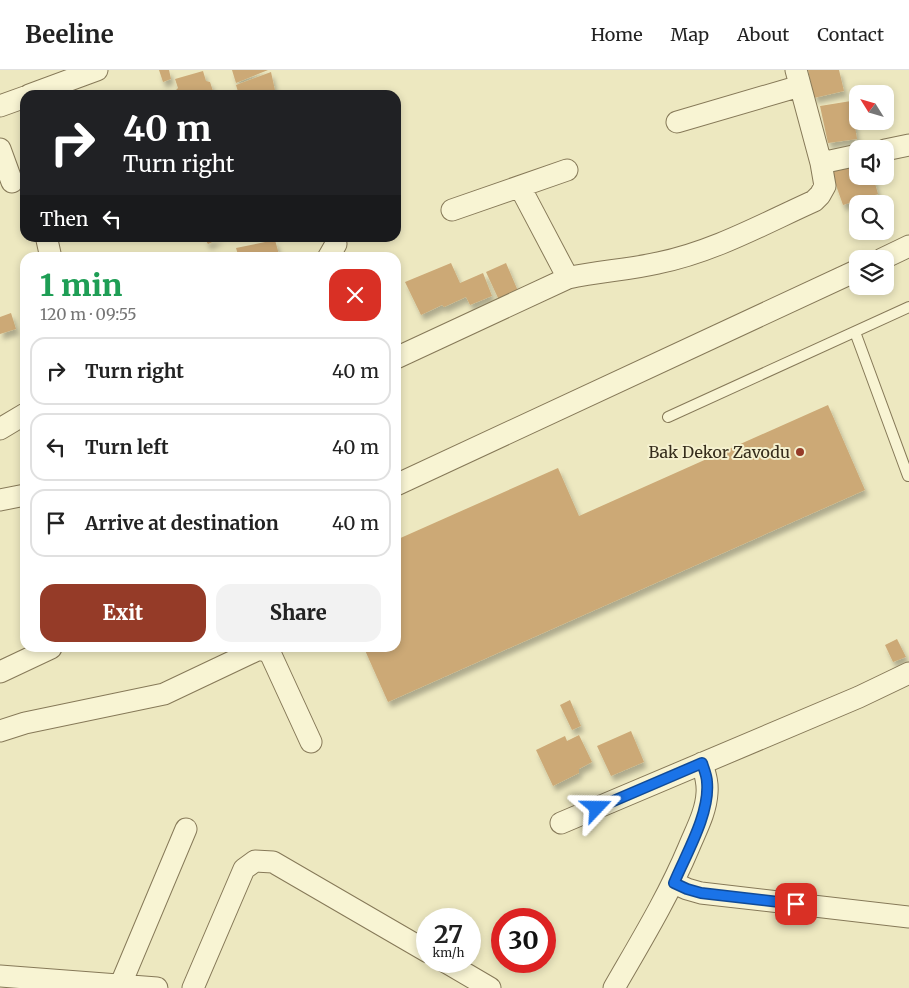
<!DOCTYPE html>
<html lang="en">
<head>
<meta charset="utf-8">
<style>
	:root { --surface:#fff; --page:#f2f2f2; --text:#222; --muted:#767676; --line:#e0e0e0; --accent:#953b28 }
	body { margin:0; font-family:Merriweather,serif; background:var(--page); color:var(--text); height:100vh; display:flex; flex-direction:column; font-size:19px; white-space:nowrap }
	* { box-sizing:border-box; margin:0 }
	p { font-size:16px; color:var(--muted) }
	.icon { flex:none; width:28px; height:28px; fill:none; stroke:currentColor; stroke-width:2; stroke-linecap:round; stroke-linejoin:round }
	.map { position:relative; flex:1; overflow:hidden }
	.details { position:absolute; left:20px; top:182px; width:381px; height:400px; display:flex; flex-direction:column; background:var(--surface); border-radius:15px; box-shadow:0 2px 8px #0003 }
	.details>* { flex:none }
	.top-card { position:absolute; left:20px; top:20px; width:381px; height:152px; border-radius:15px; box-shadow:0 2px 8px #0003; background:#202124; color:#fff; overflow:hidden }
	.needle { width:32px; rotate:307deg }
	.controls { position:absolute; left:849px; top:15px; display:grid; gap:10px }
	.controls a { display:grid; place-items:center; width:45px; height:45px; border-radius:10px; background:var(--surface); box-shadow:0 2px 8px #0003; font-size:25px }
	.speed { position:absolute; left:416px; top:838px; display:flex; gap:10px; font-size:25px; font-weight:700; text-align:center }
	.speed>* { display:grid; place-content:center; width:65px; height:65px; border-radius:50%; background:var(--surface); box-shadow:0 2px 8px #0003; line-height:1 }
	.speed small { font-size:12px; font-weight:400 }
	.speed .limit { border:8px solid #d22; background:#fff; color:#111 }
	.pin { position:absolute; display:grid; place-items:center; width:42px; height:42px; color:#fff; margin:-21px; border-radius:10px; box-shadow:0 2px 8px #0006 }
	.me { position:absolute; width:55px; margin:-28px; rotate:67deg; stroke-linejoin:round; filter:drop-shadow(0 0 4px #0008) }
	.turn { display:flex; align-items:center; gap:18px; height:105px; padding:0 20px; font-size:22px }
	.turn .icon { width:65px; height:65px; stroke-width:2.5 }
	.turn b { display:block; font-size:35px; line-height:42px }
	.then { display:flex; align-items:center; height:48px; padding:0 20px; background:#0003; gap:10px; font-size:19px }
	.round { display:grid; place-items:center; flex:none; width:52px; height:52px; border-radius:15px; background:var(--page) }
	.headline { display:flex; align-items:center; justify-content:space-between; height:85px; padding:0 20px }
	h1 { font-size:30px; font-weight:800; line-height:38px; color:#1e9e55 }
	.primary-button { display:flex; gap:10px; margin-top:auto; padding:10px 20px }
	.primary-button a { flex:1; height:58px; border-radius:15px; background:var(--accent); color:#fff; font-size:20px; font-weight:800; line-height:58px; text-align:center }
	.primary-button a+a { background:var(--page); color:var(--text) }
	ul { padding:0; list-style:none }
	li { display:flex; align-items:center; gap:15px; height:68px; margin:0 10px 8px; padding:0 10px; border:2px solid var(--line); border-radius:15px }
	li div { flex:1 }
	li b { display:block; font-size:19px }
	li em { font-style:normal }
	header { display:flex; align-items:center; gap:30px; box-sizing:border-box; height:70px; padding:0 25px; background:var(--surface); border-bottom:1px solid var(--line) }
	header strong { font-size:24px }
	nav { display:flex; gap:28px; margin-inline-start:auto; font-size:18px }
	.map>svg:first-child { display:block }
	.building { fill:#cca976; filter:url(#shadow) }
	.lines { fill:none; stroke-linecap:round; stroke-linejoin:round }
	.service-casing { stroke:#867958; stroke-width:12 }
	.minor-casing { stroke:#867958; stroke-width:23 }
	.service { stroke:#f8f4d3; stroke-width:10 }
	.minor { stroke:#f8f4d3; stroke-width:21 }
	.route-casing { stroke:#114b97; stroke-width:12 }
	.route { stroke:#1a73e8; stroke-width:9 }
	.poi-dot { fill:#953b28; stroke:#f5f1cf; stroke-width:2 }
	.labels { text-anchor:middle; stroke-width:4; stroke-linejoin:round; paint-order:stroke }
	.poi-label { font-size:16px; fill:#362d1c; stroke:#f5f1cf; text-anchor:end }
</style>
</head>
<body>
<header>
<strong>Beeline</strong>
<nav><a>Home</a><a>Map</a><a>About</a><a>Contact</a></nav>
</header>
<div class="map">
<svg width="909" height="918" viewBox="0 0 909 918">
	<defs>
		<filter id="shadow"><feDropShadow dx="3" dy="5.5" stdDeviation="2.5" flood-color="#0004"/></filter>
	</defs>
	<rect width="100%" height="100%" fill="#ede8c0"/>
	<!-- building -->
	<path class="building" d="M 159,0 L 169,0 L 171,9 L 163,12 Z
		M 232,0 L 268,0 L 236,13 Z
		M 808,0 L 839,0 L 844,21 L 814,28 Z
		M 203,1 L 206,11 L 210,12 L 212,18 L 214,25 L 177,25 L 175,21 L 178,18 L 175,9 Z
		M 271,2 L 276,25 L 239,25 L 236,15 Z
		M 156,20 L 157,25 L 140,25 L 140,24 Z
		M 851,31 L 857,69 L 828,73 L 820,36 Z
		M 858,91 L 858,106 L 873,106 L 878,124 L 843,135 L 831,101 Z
		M 204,168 L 221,168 L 208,174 Z
		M 275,170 L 280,188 L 239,188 L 236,178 Z
		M 451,193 L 460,213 L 483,203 L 492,226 L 470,235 L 466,227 L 444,237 L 442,235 L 421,245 L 405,212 Z
		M 506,193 L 518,221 L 499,230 L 486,202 Z
		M 11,243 L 16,259 L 0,264 L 0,247 Z
		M 828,335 L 865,420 L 388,632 L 364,578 L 396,578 L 396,470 L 558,398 L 579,446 Z
		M 897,569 L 906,587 L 893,592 L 885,575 Z
		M 570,630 L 581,656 L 572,660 L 560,635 Z
		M 631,661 L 644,692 L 611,706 L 597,676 Z
		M 579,665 L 592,692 L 579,699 L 579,703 L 553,716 L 536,680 L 565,666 L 567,671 Z"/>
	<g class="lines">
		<!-- service casing -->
		<g class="service-casing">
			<path id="service" d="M 855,262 L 908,406
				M 668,347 L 909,237"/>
		</g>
		<!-- minor casing -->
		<g class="minor-casing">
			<path id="minor" d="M 29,25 L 97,0
				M 0,36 L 25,27
				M 677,52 L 800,16
				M 0,79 L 12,112
				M 885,80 L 909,75
				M 821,93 L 858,85
				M 520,117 L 568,208 C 598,201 628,200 658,193 C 713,182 763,154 814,131 L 820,125 L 825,116 L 821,93 L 796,0
				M 452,140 L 567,100
				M 48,168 L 47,170 L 51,188
				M 328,188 L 336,174
				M 882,189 L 909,176
				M 396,288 L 568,208
				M 0,359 L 25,344
				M 396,415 L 858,200
				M 0,430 L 25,425
				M 0,602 L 51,578
				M 0,661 L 25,653 L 164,624 L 257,580 L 265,580 L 271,585 L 311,672
				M 561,753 L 859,627 L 909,603
				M 674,813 L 687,819 L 701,823 L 909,847
				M 444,891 L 490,918
				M 0,906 L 157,918
				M 120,916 L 186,759
				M 193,918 L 244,799 L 255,791 L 273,792 L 428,882
				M 614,918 C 641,871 668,827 689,777 C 696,760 706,742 707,723 C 708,712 705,704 702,693"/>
		</g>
		<!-- service -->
		<use href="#service" class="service"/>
		<!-- minor -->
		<use href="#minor" class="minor"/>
	</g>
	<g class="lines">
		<!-- route casing -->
		<g class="route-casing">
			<path id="route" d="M 597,738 L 702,693 C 704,699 707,706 707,712 C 710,744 686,784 674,813 L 687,819 L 701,823 L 796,834"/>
		</g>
		<!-- route -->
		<use href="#route" class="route"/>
	</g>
	<!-- markers -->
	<circle class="poi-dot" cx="800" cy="382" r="5"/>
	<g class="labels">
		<!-- poi labels -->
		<g class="poi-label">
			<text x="790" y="388">Bak Dekor Zavodu</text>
		</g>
	</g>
</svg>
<div class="controls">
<a><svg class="needle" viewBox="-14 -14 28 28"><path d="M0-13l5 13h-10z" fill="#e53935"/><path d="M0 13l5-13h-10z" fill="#767676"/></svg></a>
<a><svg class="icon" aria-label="sound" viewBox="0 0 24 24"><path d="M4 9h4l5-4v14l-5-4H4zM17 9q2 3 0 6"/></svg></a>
<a><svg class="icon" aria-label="search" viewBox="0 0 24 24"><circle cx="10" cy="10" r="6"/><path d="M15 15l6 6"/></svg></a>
<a><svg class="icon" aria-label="layers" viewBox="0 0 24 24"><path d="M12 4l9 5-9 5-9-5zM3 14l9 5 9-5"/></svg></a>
</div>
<div class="speed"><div>27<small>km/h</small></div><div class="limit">30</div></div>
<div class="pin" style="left:796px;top:834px;background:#d93025"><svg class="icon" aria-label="arrive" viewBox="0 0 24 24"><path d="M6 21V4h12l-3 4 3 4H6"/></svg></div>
<svg class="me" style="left:597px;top:738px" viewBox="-20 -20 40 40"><path d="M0-17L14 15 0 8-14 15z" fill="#1a73e8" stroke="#fff" stroke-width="4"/></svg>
<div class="top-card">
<div class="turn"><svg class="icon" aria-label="right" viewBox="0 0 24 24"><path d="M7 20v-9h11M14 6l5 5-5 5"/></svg><div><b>40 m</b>Turn right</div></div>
<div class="then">Then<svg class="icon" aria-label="left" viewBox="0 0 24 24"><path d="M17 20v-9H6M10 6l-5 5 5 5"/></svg></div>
</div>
<section class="details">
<div class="headline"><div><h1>1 min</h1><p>120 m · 09:55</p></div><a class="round" style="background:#d93025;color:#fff"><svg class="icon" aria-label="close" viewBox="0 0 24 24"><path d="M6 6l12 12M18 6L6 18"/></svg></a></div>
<ul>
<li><svg class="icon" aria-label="right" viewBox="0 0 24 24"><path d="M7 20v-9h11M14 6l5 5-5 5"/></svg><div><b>Turn right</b></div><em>40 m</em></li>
<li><svg class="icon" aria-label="left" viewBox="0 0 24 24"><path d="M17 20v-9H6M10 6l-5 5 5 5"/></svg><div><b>Turn left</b></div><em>40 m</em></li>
<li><svg class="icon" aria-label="arrive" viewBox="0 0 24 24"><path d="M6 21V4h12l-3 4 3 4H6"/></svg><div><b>Arrive at destination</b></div><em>40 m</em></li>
</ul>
<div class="primary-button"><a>Exit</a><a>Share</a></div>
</section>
</div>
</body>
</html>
